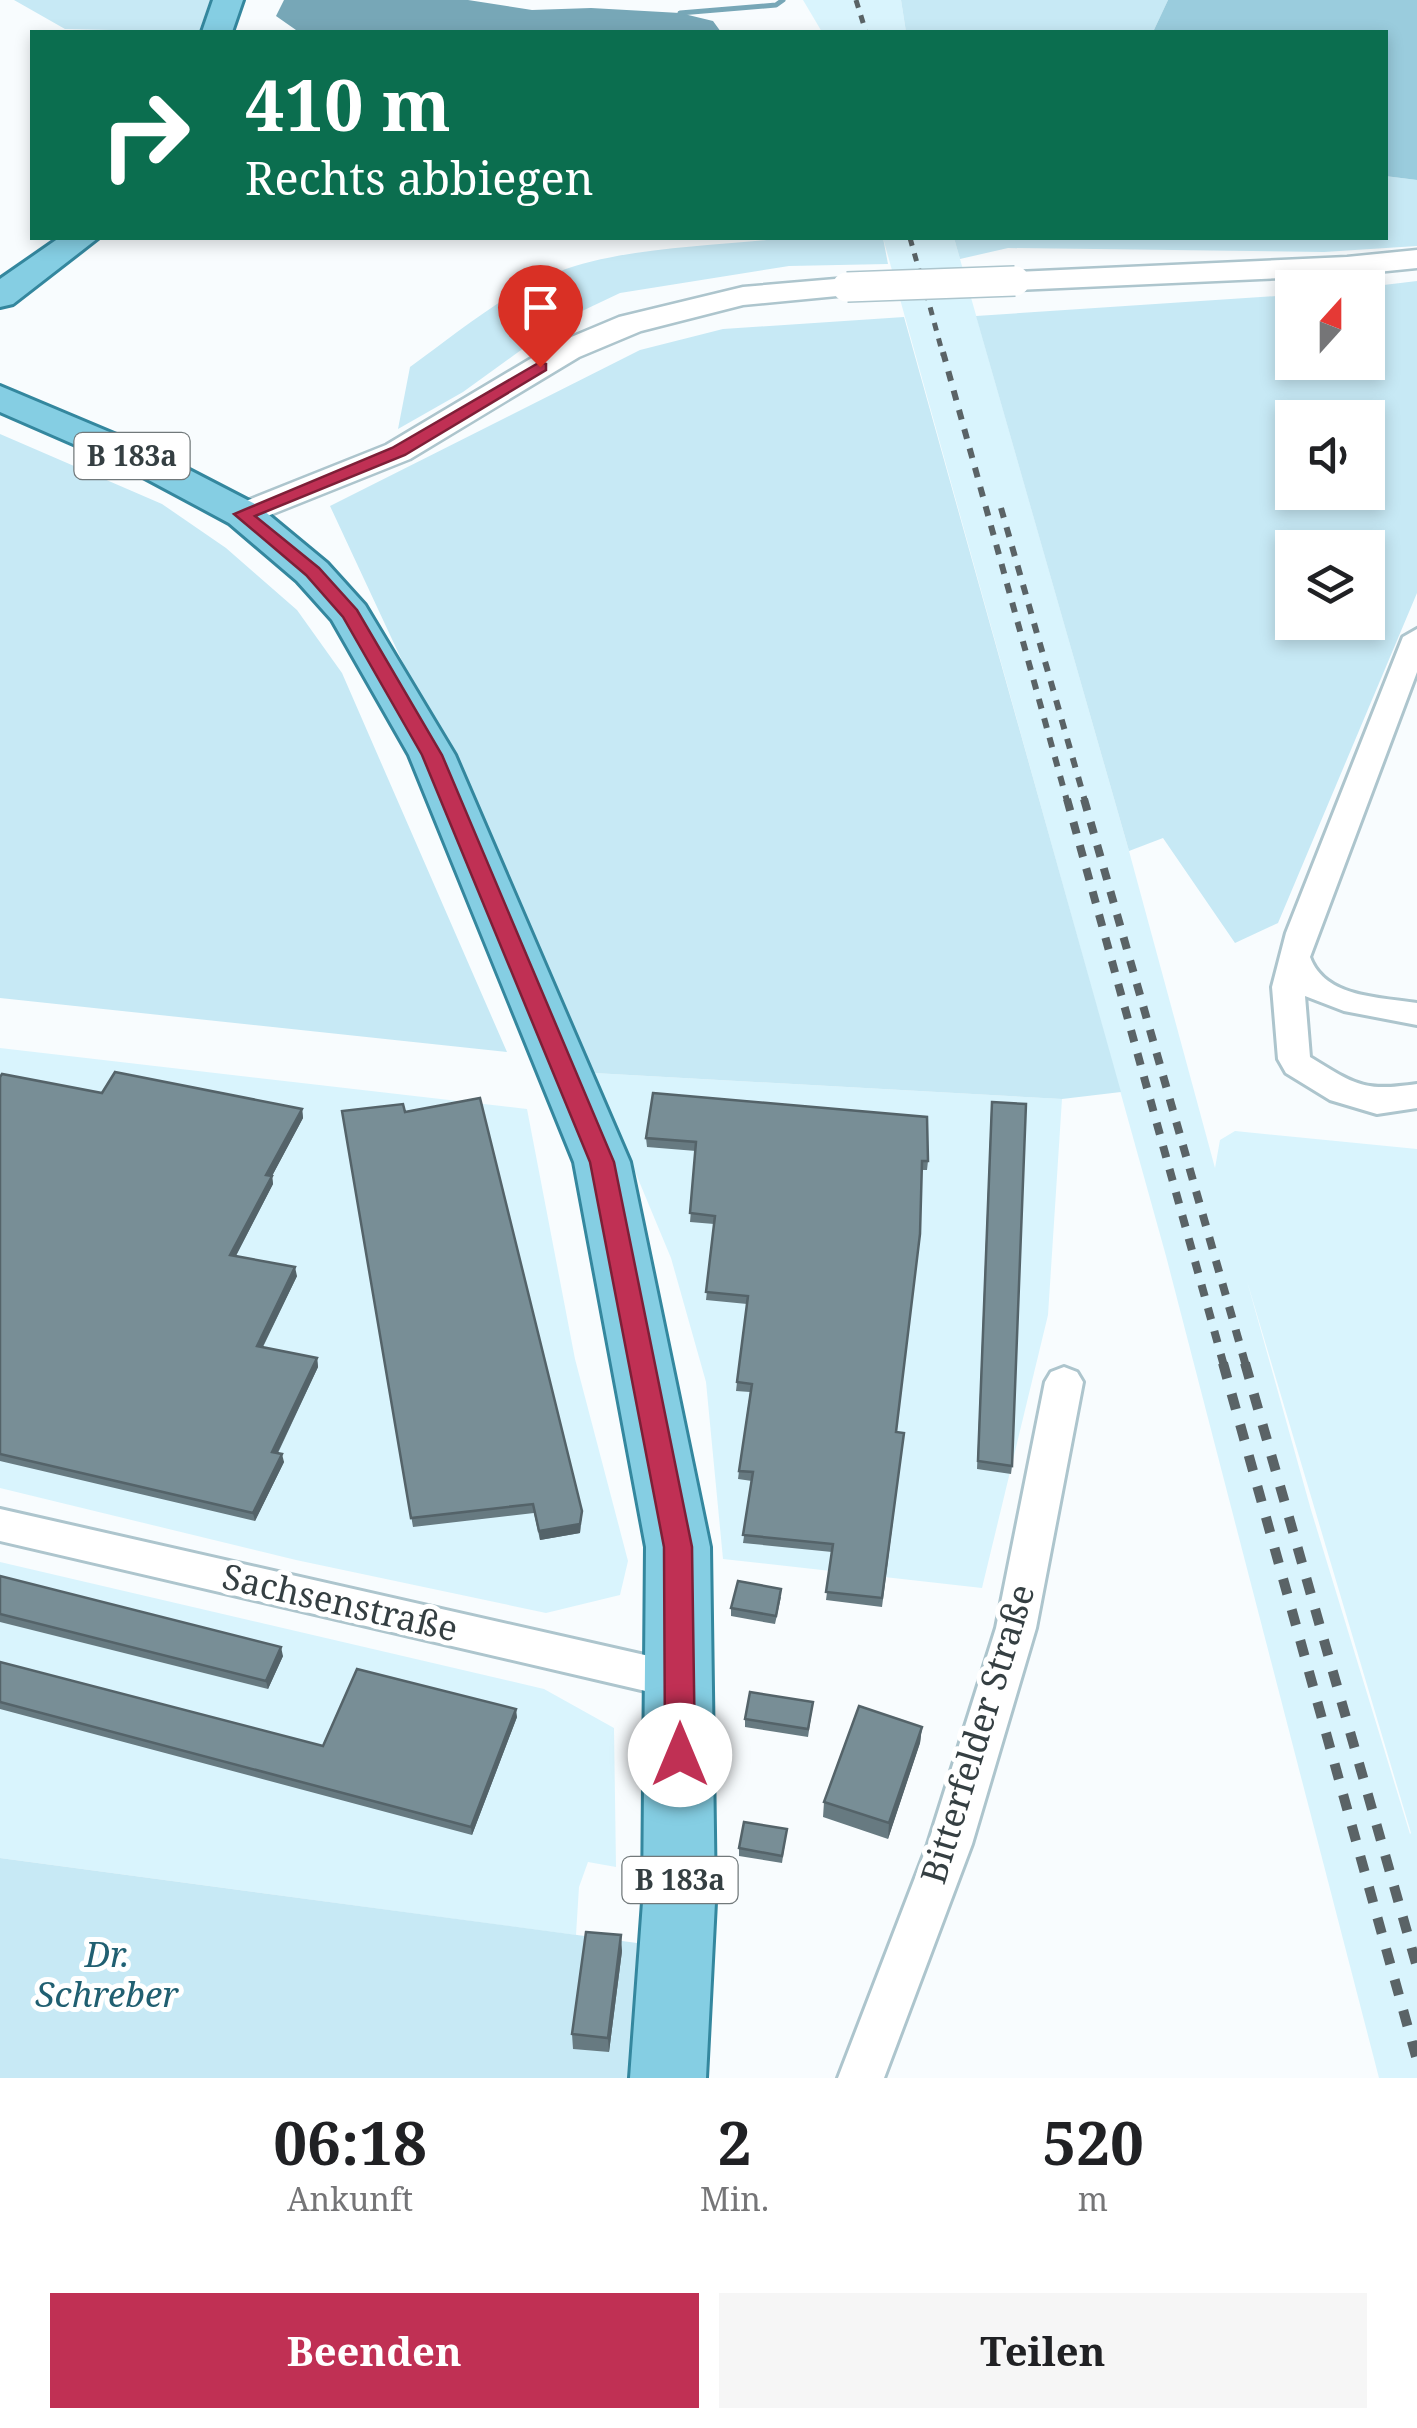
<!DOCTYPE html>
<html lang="de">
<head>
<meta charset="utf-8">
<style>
	:root { --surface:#fff; --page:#f6f6f6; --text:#202124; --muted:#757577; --accent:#c03054 }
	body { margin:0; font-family:"Noto Serif",serif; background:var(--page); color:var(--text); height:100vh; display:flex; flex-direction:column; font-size:38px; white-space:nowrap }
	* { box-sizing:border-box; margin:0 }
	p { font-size:32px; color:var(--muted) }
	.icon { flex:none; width:55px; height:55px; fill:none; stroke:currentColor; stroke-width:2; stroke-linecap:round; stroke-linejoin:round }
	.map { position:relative; height:2078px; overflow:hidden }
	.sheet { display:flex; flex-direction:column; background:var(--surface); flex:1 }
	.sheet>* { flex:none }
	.guide { position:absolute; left:30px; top:30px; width:1358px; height:210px; border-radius:0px; box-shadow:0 5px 15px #0003; background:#0b6e4f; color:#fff; overflow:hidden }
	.needle { width:65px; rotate:21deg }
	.fabs { position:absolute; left:1275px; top:270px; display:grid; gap:20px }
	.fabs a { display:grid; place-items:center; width:110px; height:110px; border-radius:0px; background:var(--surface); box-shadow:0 5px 15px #0003; font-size:50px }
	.pin { position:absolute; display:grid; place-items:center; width:85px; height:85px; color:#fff; margin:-102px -42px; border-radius:50% 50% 50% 0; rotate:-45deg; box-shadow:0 0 10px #0007 }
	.pin .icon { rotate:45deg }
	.me { position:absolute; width:110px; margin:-55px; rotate:0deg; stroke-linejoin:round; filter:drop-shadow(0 0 8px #0008) }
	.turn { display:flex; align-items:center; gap:35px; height:210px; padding:0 50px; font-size:45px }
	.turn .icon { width:130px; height:130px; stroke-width:2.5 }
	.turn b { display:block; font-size:70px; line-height:85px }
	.eta { display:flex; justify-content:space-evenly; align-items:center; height:170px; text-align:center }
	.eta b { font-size:60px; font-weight:700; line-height:70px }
	.cta { display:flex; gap:20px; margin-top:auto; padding:20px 50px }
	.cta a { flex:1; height:115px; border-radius:0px; background:var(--accent); color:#fff; font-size:40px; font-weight:700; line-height:115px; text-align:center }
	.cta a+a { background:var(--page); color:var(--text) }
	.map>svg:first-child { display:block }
	.built { fill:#d9f4fd; fill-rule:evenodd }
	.green { fill:#c7e9f5; fill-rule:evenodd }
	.forest { fill:#9accdd }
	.water { fill:#77a7b7 }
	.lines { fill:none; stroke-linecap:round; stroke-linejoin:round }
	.stream { stroke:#77a7b7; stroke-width:5 }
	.street-casing { stroke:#adc5cd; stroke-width:6 }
	.secondary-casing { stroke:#adc5cd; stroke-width:5 }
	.primary-casing { stroke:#34879e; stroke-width:6 }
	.street { fill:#fff; fill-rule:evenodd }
	.secondary { fill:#fff; fill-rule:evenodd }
	.primary { fill:#85cee3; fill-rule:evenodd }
	.rail-far3 { stroke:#5a6366; stroke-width:5; stroke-dasharray:8 8; stroke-linecap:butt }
	.rail-far2 { stroke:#5a6366; stroke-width:6; stroke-dasharray:10 10; stroke-linecap:butt }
	.rail-far1 { stroke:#5a6366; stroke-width:8; stroke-dasharray:12 12; stroke-linecap:butt }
	.rail { stroke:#5a6366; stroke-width:10; stroke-dasharray:16 16; stroke-linecap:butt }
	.secondary-bridge-casing { stroke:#adc5cd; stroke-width:32; stroke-linecap:butt }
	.secondary-bridge { stroke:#fff; stroke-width:29 }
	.wall { fill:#677a81 }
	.shaded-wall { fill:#546369 }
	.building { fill:#788e96; stroke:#546369; stroke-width:2.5 }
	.route { fill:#c03054; stroke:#7d1f37; stroke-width:2.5 }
	.labels { text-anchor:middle; stroke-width:10; stroke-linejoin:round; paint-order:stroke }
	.shield { fill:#fff; stroke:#72797b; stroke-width:2.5 }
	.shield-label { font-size:28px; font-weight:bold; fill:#353f42 }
	.near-street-label { font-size:35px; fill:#353f42; stroke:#fff }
	.near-park-label { font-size:35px; font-style:italic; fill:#205f71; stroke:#fff }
</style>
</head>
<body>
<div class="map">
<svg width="1417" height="2078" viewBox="0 0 1417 2078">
	<rect width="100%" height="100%" fill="#f8fcfe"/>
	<!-- built -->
	<path class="built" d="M 803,0 L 901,0 L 906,32 L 822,32 Z
		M 883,238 L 954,238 L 1129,851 L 1215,1168 L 1220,1140 L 1235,1131 L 1417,1149 L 1417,2078 L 1379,2078 L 1166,1256 ZM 1247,1281 L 1411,1833 L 1410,1834 L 1311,1510 Z
		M 0,1048 L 527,1109 L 575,1359 L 628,1561 L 620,1595 L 546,1613 L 296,1560 L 0,1488 Z
		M 594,1073 L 1062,1099 L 1048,1315 L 982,1588 L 723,1559 L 706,1382 L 671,1258 Z
		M 0,1562 L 544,1689 L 614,1728 L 616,1867 L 588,1862 L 579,1887 L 576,1935 L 0,1858 Z"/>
	<!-- green -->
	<path class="green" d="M 14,0 L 210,0 L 199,32 L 65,29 Z
		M 901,0 L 1168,0 L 1153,32 L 906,32 Z
		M 1385,176 L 1417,180 L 1417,246 L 1324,252 L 1008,248 L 960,259 L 954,238 L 1385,238 Z
		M 786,238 L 883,238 L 888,264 L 789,266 L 620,293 L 561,321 L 463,392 L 398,429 L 410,367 C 457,333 504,293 558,272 C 621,247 718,246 786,238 Z
		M 1417,281 L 1417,593 L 1278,923 L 1235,943 L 1163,838 L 1129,851 L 976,316 L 1292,295 L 1292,362 L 1368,362 L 1367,287 ZM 1292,418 L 1368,418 L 1368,492 L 1292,492 ZM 1292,548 L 1368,548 L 1368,622 L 1292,622 Z
		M 904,317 L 1121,1092 L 1062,1099 L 594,1073 L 330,506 L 640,350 L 723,329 Z
		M 0,434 L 162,504 L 226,548 L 297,610 L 342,673 L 507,1052 L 0,998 Z
		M 0,1858 L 637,1943 L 630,2078 L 0,2078 Z"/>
	<!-- forest -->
	<path class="forest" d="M 1168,0 L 1417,0 L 1417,180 L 1385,176 L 1385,32 L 1153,32 Z"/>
	<!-- water -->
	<path class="water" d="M 284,0 L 468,0 L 532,10 L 591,8 L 680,13 L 713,21 L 721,32 L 296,30 L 276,16 Z"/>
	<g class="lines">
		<!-- stream -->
		<path class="stream" d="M 680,13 L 776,5 L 783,0"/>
		<!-- street casing -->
		<g class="street-casing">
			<path id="street" d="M 1417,629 L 1417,672 L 1310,957 C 1325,998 1380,997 1417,1003 L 1417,1025 L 1344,1011 L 1305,996 L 1310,1057 C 1356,1085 1363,1092 1417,1084 L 1417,1108 L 1377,1114 L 1330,1100 L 1286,1073 L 1278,1059 L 1272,987 L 1286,933 L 1403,637 Z
				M 1064,1367 L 1077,1372 L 1083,1382 L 1036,1628 L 972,1844 L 884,2078 L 838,2078 L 928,1844 L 996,1628 L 1045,1382 L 1051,1372 Z
				M 0,1509 L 680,1663 L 695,1668 L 701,1681 L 695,1694 L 680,1699 L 0,1541 Z"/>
		</g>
		<!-- secondary casing -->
		<g class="secondary-casing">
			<path id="secondary" d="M 1417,250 L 1417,268 L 1347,275 L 1015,290 L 1004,288 L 1000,281 L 1004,274 L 1015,272 L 1347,257 Z
				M 847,278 L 858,280 L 862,287 L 858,294 L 743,305 L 641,331 L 579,357 L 410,459 L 255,521 L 243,525 L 231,521 L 225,514 L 231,507 L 386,445 L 557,343 L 619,317 L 743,287 Z"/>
		</g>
		<!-- primary casing -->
		<g class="primary-casing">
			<path id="primary" d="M 213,0 L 243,0 L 232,32 L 202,32 Z
				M 59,238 L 98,238 L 13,304 L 0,307 L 0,279 Z
				M 0,386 L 145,447 L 257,505 L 327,563 L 365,605 L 455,755 L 630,1162 L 710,1547 L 715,1902 L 706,2078 L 630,2078 L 643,1902 L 646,1547 L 574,1162 L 409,755 L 332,620 L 297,581 L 229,523 L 117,463 L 0,412 Z"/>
		</g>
		<!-- street -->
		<use href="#street" class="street"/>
		<!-- secondary -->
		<use href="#secondary" class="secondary"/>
		<!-- primary -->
		<use href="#primary" class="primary"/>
		<!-- rail-far3 -->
		<path class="rail-far3" d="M 856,0 L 866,32
			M 910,238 L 921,277
			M 926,292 L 943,355"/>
		<!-- rail-far2 -->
		<path class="rail-far2" d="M 943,352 L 1067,801
			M 1001,508 L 1085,801"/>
		<!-- rail-far1 -->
		<path class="rail-far1" d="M 1067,799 L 1224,1366
			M 1084,799 L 1246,1366"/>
		<!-- rail -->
		<path class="rail" d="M 1223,1363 L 1417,2060
			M 1245,1363 L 1417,1967"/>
		<!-- secondary-bridge casing -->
		<g class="secondary-bridge-casing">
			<path id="secondary-bridge" d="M 847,287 L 1015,281"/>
		</g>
		<!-- secondary-bridge -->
		<use href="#secondary-bridge" class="secondary-bridge"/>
	</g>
	<!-- wall -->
	<path class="wall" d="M 0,1077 L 102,1093 L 302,1109 L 303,1118 L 272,1176 L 273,1184 L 236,1256 L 297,1276 L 263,1347 L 317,1358 L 318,1367 L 278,1453 L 284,1462 L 255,1521 L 0,1461 Z
		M 342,1111 L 405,1112 L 582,1511 L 580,1533 L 540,1540 L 534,1513 L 413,1527 Z
		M 991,1111 L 1012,1466 L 1011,1474 L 977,1469 Z
		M 646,1138 L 928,1161 L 927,1170 L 921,1170 L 896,1432 L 903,1442 L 882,1607 L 826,1600 L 832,1552 L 743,1543 L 752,1481 L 738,1479 L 739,1471 L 750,1392 L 736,1391 L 737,1382 L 747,1304 L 706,1300 L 714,1224 L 690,1222 L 696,1151 L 647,1147 Z
		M 0,1576 L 283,1656 L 268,1689 L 0,1622 Z
		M 781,1597 L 775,1624 L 731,1616 L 731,1608 Z
		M 0,1662 L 323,1746 L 517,1717 L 472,1835 L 0,1709 Z
		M 812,1710 L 808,1737 L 745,1727 L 745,1719 Z
		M 922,1727 L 920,1743 L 888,1839 L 823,1817 L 824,1802 Z
		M 787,1829 L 782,1863 L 739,1856 L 739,1848 Z
		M 622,1951 L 609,2052 L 573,2049 L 572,2034 Z"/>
	<!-- shaded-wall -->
	<path class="shaded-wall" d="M 302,1109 L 303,1118 L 272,1176 L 273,1184 L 232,1263 L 230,1255 L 266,1175 Z
		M 295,1267 L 297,1276 L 259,1354 L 257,1346 Z
		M 317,1358 L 318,1367 L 274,1460 L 272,1452 Z
		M 282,1454 L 284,1462 L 255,1521 L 253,1513 Z
		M 582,1511 L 580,1533 L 540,1540 L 539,1531 Z
		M 281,1647 L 283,1656 L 268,1689 L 266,1681 Z
		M 516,1709 L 517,1717 L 472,1835 L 471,1827 Z
		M 922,1727 L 920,1743 L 888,1839 L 889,1823 Z
		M 621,1935 L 622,1951 L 609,2052 L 608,2038 Z"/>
	<!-- building -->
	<path class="building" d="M 115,1072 L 302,1109 L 266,1175 L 272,1176 L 230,1255 L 295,1267 L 257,1346 L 317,1358 L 272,1452 L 282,1454 L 253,1513 L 0,1454 L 0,1077 L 2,1074 L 102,1093 Z
		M 653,1093 L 927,1117 L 928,1161 L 922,1161 L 920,1234 L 896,1432 L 904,1433 L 882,1598 L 826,1592 L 833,1544 L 743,1535 L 753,1472 L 739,1471 L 752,1384 L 737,1382 L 748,1296 L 706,1292 L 715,1216 L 690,1213 L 696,1142 L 646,1138 Z
		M 480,1098 L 582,1511 L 580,1524 L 539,1531 L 533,1504 L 411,1518 L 342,1111 L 403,1104 L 405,1112 Z
		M 992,1102 L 1026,1104 L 1012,1466 L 978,1461 Z
		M 0,1576 L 281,1647 L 266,1681 L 0,1614 Z
		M 738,1581 L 781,1589 L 776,1616 L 731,1608 Z
		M 0,1662 L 323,1746 L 357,1669 L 516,1709 L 471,1827 L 0,1702 Z
		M 750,1692 L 813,1702 L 808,1729 L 745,1719 Z
		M 859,1706 L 922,1727 L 889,1823 L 824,1802 Z
		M 744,1822 L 787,1829 L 782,1856 L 739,1848 Z
		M 586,1932 L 621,1935 L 608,2038 L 572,2034 Z"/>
	<!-- route -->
	<path class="route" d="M 540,362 L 546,364 L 546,370 L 405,455 L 255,516 L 319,568 L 357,610 L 442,755 L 614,1162 L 692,1547 L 695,1755 L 690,1764 L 680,1768 L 670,1764 L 665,1755 L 664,1547 L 590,1162 L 422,755 L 343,617 L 306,575 L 234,514 L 392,448 Z"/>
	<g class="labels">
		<!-- shield labels -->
		<g class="shield">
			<rect x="74.5" y="433" width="115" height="46" rx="8"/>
			<rect x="622.5" y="1857" width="115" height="46" rx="8"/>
		</g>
		<g class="shield-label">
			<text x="132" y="466">B 183a</text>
			<text x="680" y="1890">B 183a</text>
		</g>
		<!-- near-street labels -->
		<g class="near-street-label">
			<text transform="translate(340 1603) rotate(13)" y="12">Sachsenstraße</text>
			<text transform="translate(978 1734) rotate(-73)" y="12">Bitterfelder Straße</text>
		</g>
		<!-- near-park labels -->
		<g class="near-park-label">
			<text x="107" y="1967">Dr.<tspan x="107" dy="40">Schreber</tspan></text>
		</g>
	</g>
</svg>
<div class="fabs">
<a><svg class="needle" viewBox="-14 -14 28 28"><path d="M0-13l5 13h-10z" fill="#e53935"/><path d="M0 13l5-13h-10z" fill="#757577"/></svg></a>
<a><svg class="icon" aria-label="sound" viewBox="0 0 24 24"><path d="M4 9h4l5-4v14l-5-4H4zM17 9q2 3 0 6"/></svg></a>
<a><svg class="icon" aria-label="layers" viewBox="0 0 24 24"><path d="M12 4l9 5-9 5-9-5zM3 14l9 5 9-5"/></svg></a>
</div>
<div class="pin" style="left:540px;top:367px;background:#d93025"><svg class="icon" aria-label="arrive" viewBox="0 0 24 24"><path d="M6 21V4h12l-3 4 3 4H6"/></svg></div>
<svg class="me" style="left:680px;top:1755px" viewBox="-20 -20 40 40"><circle r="19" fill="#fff"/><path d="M0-13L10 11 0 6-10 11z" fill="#c03054"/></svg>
<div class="guide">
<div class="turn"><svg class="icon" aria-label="right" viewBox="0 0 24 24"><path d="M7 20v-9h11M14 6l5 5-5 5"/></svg><div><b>410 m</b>Rechts abbiegen</div></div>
</div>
</div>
<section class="sheet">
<div class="eta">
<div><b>06:18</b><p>Ankunft</p></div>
<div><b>2</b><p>Min.</p></div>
<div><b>520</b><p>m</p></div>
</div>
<div class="cta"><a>Beenden</a><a>Teilen</a></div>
</section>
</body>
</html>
